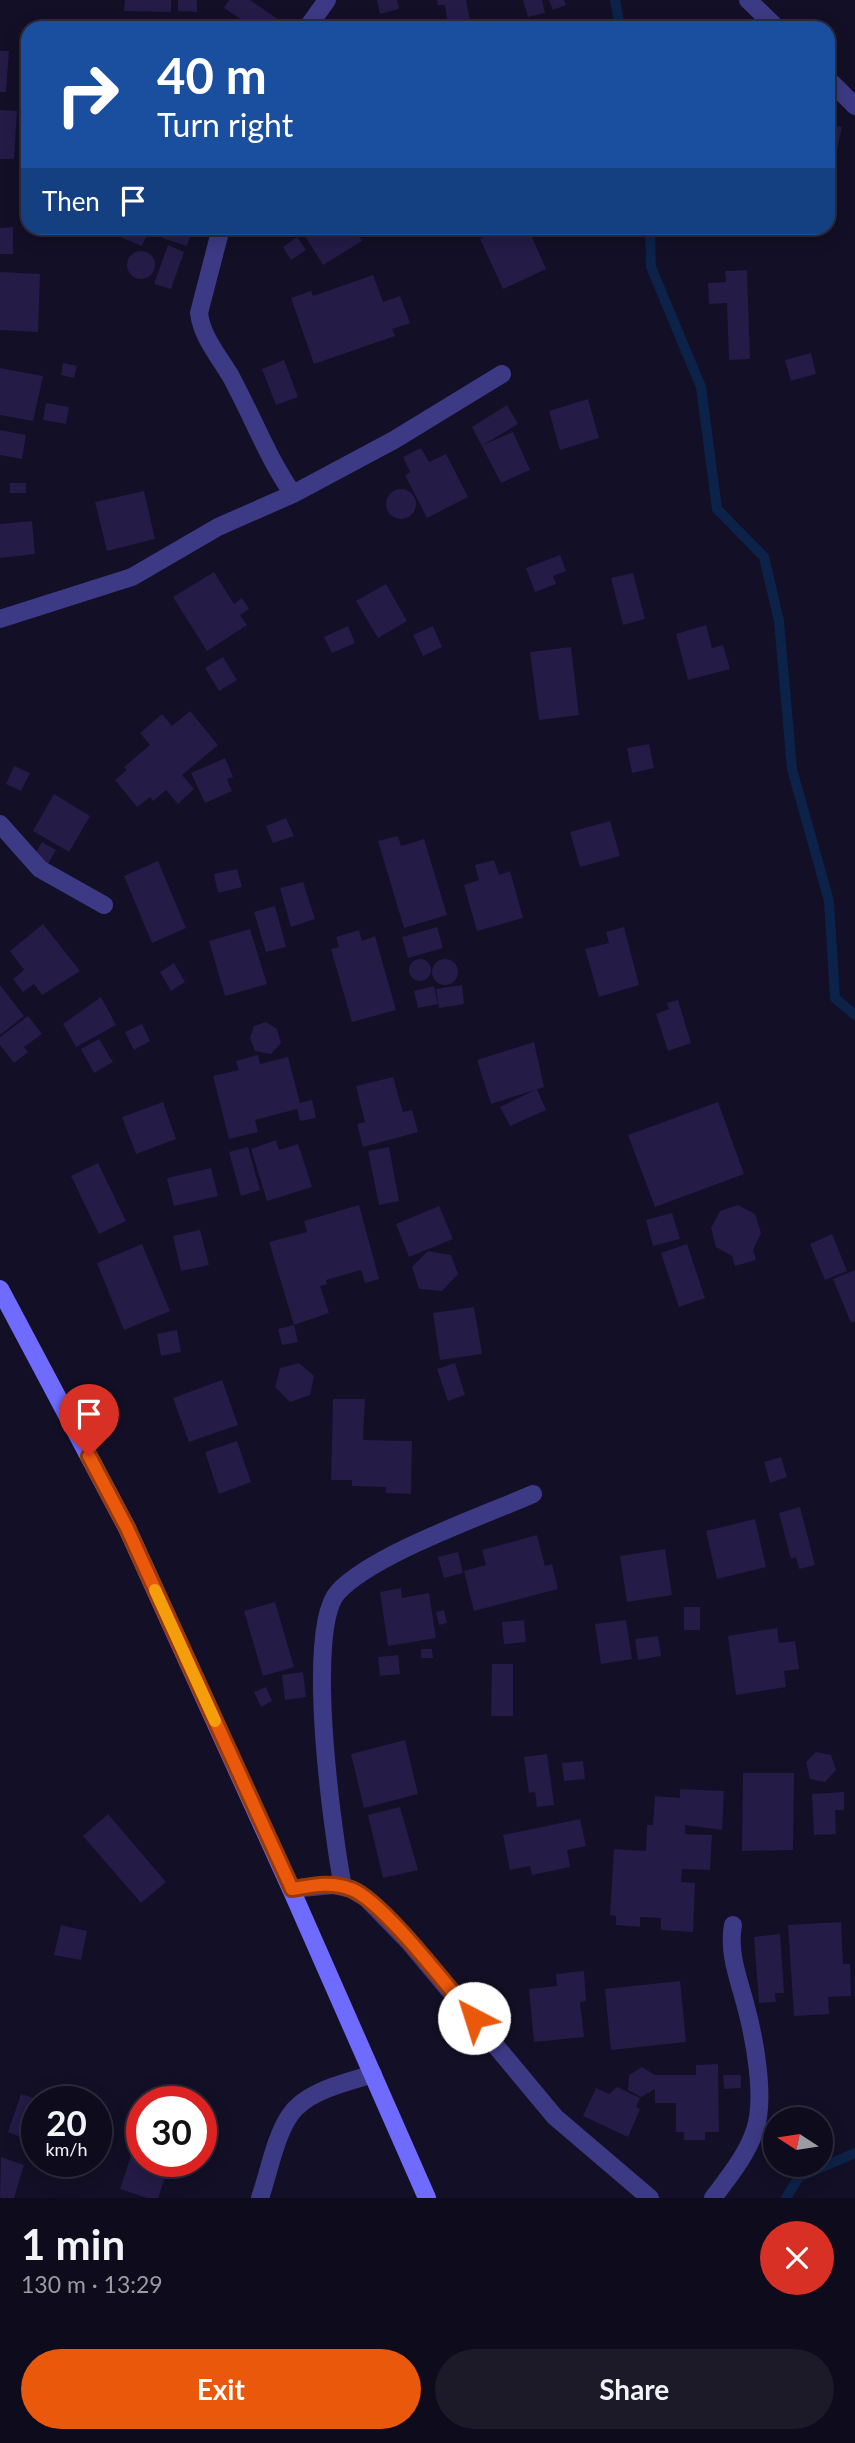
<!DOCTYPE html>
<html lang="en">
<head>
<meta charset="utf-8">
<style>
	:root { --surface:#0e0b1c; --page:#1c1929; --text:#f1f3f6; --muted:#9b9ba3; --line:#2e2b3b; --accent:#ea580c }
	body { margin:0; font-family:Lato,sans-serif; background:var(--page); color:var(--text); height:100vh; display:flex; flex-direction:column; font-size:26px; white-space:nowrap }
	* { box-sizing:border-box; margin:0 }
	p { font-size:23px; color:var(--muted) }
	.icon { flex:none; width:38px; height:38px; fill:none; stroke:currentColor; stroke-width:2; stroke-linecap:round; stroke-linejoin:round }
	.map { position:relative; height:2198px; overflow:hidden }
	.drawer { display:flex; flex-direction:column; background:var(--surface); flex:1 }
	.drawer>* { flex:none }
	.hud { position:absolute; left:21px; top:21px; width:814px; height:214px; border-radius:21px; box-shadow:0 4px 18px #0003,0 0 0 2px var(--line); background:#1a4fa0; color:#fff; overflow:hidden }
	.needle { width:46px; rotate:282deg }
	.buttons { position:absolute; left:763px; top:2107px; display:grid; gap:14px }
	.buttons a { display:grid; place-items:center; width:70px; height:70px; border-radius:50%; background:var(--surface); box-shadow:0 4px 18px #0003,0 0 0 2px var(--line); font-size:35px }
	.speed { position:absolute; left:21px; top:2086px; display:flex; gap:14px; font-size:35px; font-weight:700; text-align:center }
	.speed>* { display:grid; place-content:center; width:91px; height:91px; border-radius:50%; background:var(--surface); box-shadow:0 4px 18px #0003,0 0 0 2px var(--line); line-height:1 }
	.speed small { font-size:18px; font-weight:400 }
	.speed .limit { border:10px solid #d22; background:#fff; color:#111 }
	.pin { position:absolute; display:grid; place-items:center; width:60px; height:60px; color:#fff; margin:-72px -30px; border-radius:50% 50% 50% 0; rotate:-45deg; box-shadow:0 0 7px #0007 }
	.pin .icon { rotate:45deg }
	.me { position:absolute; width:77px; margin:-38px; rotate:320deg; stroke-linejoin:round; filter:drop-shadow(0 0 5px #0008) }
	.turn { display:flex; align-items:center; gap:24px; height:147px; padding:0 21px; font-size:32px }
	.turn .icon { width:91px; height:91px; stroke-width:2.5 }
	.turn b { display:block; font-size:49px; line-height:60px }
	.then { display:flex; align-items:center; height:66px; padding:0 21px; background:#0003; gap:14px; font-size:26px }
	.round { display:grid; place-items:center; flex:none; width:74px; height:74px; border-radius:37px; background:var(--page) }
	.headline { display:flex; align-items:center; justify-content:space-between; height:119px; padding:0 21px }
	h1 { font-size:42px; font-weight:700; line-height:52px }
	.cta { display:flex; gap:14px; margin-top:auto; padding:14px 21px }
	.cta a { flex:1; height:80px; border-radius:42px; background:var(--accent); color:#fff; font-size:28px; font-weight:700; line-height:80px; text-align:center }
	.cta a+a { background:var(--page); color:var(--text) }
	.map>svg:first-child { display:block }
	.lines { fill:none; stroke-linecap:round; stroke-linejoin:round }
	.stream { stroke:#0c2248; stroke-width:10 }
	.building { fill:#241b47 }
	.lane { stroke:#3d3a85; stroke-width:18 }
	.street { stroke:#3d3a85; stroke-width:18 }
	.secondary { stroke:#6f6bff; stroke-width:18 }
	.route-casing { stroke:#983908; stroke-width:18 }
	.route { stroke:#ea580c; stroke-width:12 }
	.slow { stroke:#f59e0b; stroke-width:12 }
</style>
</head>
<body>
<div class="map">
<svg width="855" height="2198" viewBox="0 0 855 2198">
	<rect width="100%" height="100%" fill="#130f26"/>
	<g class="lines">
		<!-- stream -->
		<path class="stream" d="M 615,0 L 620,28
			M 650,228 L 651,267 L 701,387 L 717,509 L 764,557 L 779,621 L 792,769 L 829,901 L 835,998 L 855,1015
			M 786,2198 L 799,2177 L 855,2153"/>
	</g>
	<!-- building -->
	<path class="building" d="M 125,0 L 171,0 L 171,12 L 124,11 Z
		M 178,0 L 197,0 L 197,12 L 178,11 Z
		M 229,0 L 250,0 L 285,24 L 282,28 L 254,28 L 224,8 Z
		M 377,0 L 397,0 L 399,9 L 380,14 Z
		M 437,0 L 466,0 L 470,21 L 448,25 L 445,5 L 438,5 Z
		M 523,0 L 542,0 L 545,13 L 528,17 Z
		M 549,0 L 564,0 L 566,5 L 553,10 Z
		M 0,51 L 9,51 L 6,92 L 0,92 Z
		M 0,110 L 17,111 L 14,159 L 0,159 Z
		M 828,124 L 842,127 L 837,150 L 828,148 Z
		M 13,227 L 13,254 L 0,254 L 0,228 Z
		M 98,228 L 150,228 L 142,246 Z
		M 166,228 L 191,234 L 187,246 L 162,238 Z
		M 300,228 L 354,228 L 362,241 L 323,265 Z
		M 506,228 L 528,228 L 546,269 L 503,289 L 480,239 Z
		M 297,237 L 306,250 L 291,260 L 283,247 Z
		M 168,245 L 184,252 L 171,289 L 154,284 Z
		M127 265a14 14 0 1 1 28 0a14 14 0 1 1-28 0Z
		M 747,270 L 750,359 L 729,360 L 727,303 L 709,304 L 708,283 L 726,282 L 725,271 Z
		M 0,272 L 40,274 L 38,332 L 0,330 Z
		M 373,275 L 383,302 L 400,296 L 410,323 L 392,329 L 395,336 L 314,364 L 291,298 L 311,291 L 313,296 Z
		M 811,353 L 816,374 L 791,381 L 785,360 Z
		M 284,360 L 298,397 L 276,405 L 262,369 Z
		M 63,363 L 77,366 L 74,378 L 61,375 Z
		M 0,368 L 43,376 L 33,421 L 0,415 Z
		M 588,399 L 599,438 L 560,450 L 549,411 Z
		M 46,403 L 69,407 L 66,424 L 43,420 Z
		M 507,405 L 518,424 L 483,445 L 513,432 L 530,470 L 501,483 L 472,427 Z
		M 0,430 L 26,435 L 22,459 L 0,455 Z
		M 421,448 L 429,462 L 446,454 L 468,497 L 427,518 L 405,475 L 410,472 L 403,457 Z
		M 10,483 L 26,483 L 26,493 L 10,493 Z
		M386 504a15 15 0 1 1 30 0a15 15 0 1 1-30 0Z
		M 144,491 L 155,539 L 107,551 L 95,502 Z
		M 32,521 L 35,554 L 0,558 L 0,524 Z
		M 560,555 L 566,571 L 553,576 L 556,584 L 535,592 L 526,568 Z
		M 214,572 L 234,604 L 242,598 L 249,609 L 240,615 L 247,625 L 207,651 L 173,597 Z
		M 633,573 L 645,619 L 623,625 L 611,578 Z
		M 386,584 L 407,621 L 378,638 L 356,601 Z
		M 706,625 L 712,648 L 723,645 L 730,669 L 688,680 L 676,634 Z
		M 348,626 L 355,643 L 332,653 L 324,637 Z
		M 433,626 L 442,647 L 423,656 L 413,635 Z
		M 571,647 L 579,715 L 539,720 L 530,652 Z
		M 223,657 L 237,680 L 219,691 L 205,668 Z
		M 190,711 L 218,745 L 182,775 L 194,789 L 178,804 L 166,790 L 153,801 L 150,797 L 137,807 L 115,780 L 127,770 L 124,767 L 150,745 L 140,733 L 162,714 L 172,726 Z
		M 649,744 L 654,768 L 632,773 L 627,748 Z
		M 225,758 L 233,777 L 227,779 L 232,791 L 205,803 L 191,773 Z
		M 14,766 L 30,773 L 21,791 L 6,784 Z
		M 54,794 L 90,816 L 69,852 L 33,831 Z
		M 286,818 L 294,836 L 273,843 L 266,826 Z
		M 610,821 L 620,856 L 580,867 L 570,832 Z
		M 398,836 L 401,846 L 424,839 L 447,915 L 404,928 L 378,841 Z
		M 42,842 L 56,850 L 48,864 L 34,856 Z
		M 494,860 L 499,875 L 510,871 L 523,918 L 477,931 L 464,885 L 479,880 L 475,865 Z
		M 158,861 L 186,928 L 152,943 L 124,876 Z
		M 237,869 L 242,887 L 218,893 L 214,874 Z
		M 303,882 L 315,919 L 291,927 L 280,888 Z
		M 275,906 L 286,947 L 266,952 L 254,912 Z
		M 43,924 L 80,971 L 42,995 L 34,984 L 23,992 L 13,979 L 24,970 L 10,951 Z
		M 437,927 L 443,948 L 408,958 L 402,937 Z
		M 624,927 L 639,985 L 599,997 L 585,949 L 609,943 L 606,932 Z
		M 250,929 L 267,984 L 225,996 L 209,941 Z
		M 359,930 L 362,941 L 375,936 L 396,1010 L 352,1022 L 331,949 L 339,947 L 336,937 Z
		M432 972a13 13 0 1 1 26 0a13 13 0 1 1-26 0Z
		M409 970a11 11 0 1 1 22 0a11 11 0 1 1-22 0Z
		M 174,963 L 185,982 L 171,991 L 160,972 Z
		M 0,985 L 24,1016 L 0,1035 Z
		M 462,985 L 464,1004 L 439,1008 L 436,989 Z
		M 434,986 L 438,1004 L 418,1008 L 414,991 Z
		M 101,997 L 116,1025 L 76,1047 L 63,1024 Z
		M 678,1000 L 691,1043 L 668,1051 L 656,1014 L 669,1009 L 667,1003 Z
		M 28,1016 L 42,1034 L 24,1047 L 28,1052 L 14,1063 L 0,1045 L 0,1037 Z
		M 266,1022 L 277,1029 L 281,1043 L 271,1054 L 255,1051 L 250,1038 L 254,1026 Z
		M 142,1024 L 150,1041 L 134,1050 L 125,1032 Z
		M 99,1039 L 113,1062 L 94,1073 L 81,1049 Z
		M 534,1042 L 544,1087 L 491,1104 L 477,1060 Z
		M 258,1055 L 260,1064 L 288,1057 L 300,1103 L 312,1100 L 316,1118 L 300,1121 L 297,1109 L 255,1120 L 258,1132 L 229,1139 L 213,1076 L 239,1070 L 236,1061 Z
		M 393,1077 L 403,1112 L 412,1110 L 418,1132 L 363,1147 L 357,1124 L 365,1122 L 356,1086 Z
		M 537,1089 L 546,1110 L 510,1126 L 500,1107 Z
		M 163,1102 L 176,1139 L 136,1154 L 122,1117 Z
		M 718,1102 L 744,1174 L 655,1207 L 628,1135 Z
		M 276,1140 L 279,1150 L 298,1144 L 312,1187 L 267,1201 L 251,1149 Z
		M 248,1147 L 260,1190 L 241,1196 L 229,1152 Z
		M 389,1147 L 399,1201 L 379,1205 L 368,1151 Z
		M 98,1163 L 126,1221 L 99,1234 L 71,1176 Z
		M 211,1168 L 218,1196 L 174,1206 L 167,1178 Z
		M 359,1205 L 379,1279 L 365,1283 L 361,1270 L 326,1280 L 327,1284 L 320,1286 L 329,1313 L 294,1325 L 269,1242 L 307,1232 L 304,1221 Z
		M 738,1205 L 755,1214 L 761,1233 L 753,1250 L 756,1260 L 735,1266 L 732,1256 L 716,1247 L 711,1228 L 720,1211 Z
		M 439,1206 L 453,1239 L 409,1257 L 396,1224 Z
		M 672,1213 L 680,1239 L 653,1246 L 646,1220 Z
		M 200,1230 L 209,1265 L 181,1271 L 173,1236 Z
		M 832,1234 L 847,1271 L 825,1280 L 810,1244 Z
		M 142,1244 L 170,1311 L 124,1330 L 97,1263 Z
		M 687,1244 L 705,1298 L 679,1307 L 661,1253 Z
		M 428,1251 L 451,1255 L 458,1274 L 442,1291 L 419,1289 L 412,1267 Z
		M 855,1270 L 855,1321 L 851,1323 L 833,1279 Z
		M 474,1307 L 482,1354 L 440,1360 L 433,1313 Z
		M 294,1325 L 298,1342 L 282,1345 L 278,1329 Z
		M 177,1330 L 181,1352 L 161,1356 L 157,1334 Z
		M 299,1363 L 314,1376 L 310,1395 L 290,1402 L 275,1387 L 280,1368 Z
		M 455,1363 L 465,1395 L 448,1401 L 437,1369 Z
		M 222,1380 L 238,1425 L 189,1442 L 173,1398 Z
		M 333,1399 L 365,1399 L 363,1440 L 412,1441 L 411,1494 L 386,1493 L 386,1487 L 352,1486 L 352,1480 L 331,1480 Z
		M 237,1441 L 251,1482 L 219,1494 L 205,1452 Z
		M 781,1457 L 787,1477 L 770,1483 L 764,1462 Z
		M 800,1507 L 815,1565 L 799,1569 L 796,1557 L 791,1559 L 779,1513 Z
		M 755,1519 L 766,1567 L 717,1579 L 706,1531 Z
		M 537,1535 L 545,1566 L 552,1564 L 558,1589 L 474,1611 L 464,1571 L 486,1565 L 482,1550 Z
		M 665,1549 L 672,1595 L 627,1602 L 620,1556 Z
		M 458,1552 L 463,1573 L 444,1578 L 438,1557 Z
		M 401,1588 L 402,1598 L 429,1593 L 436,1638 L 388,1646 L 380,1592 Z
		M 275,1602 L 294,1667 L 263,1676 L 244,1611 Z
		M 684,1607 L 700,1607 L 700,1630 L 684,1630 Z
		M 444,1610 L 447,1623 L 439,1625 L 436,1612 Z
		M 524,1620 L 526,1642 L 504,1644 L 502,1622 Z
		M 626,1620 L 632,1659 L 601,1664 L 595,1624 Z
		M 777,1628 L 779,1643 L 795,1641 L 799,1669 L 784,1671 L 786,1687 L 736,1695 L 728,1636 Z
		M 658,1636 L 661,1656 L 638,1660 L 635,1639 Z
		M 421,1649 L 432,1649 L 433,1658 L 421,1658 Z
		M 398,1655 L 400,1674 L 380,1676 L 378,1657 Z
		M 492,1664 L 513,1664 L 513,1716 L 491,1716 Z
		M 303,1672 L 306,1697 L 285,1700 L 282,1675 Z
		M 266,1687 L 272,1701 L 261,1707 L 254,1692 Z
		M 405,1740 L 418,1794 L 364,1808 L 351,1754 Z
		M 816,1752 L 831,1755 L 836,1770 L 825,1782 L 810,1779 L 806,1762 Z
		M 547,1754 L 554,1805 L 537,1807 L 535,1792 L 529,1793 L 524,1757 Z
		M 583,1761 L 585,1779 L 564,1781 L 562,1763 Z
		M 743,1773 L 794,1773 L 793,1850 L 742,1851 Z
		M 680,1789 L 724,1791 L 722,1830 L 685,1825 L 685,1834 L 712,1835 L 710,1870 L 682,1869 L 681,1882 L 695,1883 L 693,1932 L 661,1930 L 661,1918 L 640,1917 L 640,1927 L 616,1925 L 616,1916 L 610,1915 L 614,1849 L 646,1851 L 647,1825 L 653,1825 L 655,1796 L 680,1798 Z
		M 844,1792 L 844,1810 L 835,1810 L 836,1834 L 814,1835 L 812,1794 Z
		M 400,1807 L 418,1870 L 383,1878 L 368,1815 Z
		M 108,1814 L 166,1882 L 141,1903 L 83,1836 Z
		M 580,1819 L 586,1846 L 567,1850 L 570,1867 L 532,1875 L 530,1866 L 510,1870 L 503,1835 Z
		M 841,1922 L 843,1964 L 850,1964 L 851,1996 L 828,1997 L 829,2014 L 794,2016 L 788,1925 Z
		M 61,1925 L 87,1931 L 81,1960 L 54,1955 Z
		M 780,1934 L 784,1993 L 775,1993 L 776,2002 L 759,2003 L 754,1937 Z
		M 584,1971 L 586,2001 L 580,2002 L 584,2037 L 534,2042 L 529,1989 L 557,1986 L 556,1974 Z
		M 680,1981 L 686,2042 L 611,2050 L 605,1989 Z
		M 718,2064 L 719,2132 L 705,2132 L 705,2140 L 684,2140 L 684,2132 L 676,2132 L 676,2103 L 655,2103 L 655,2089 L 641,2097 L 628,2090 L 629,2075 L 642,2067 L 655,2075 L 696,2075 L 696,2065 Z
		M 723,2075 L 741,2075 L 741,2088 L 724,2089 Z
		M 617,2087 L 640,2098 L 636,2107 L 640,2109 L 628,2137 L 583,2116 L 596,2088 L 609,2094 Z
		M 21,2094 L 43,2101 L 37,2102 L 26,2139 L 8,2132 Z
		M 133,2150 L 142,2153 L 142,2161 L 170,2163 L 158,2198 L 147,2198 L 120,2189 Z
		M 1,2157 L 24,2165 L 14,2198 L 0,2198 Z"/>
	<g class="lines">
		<!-- lane -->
		<path class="lane" d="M 260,2198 C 269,2172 275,2137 290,2115 C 307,2090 346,2083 373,2074"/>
		<!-- street -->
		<path class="street" d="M 748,0 L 777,28
			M 307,28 L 327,0
			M 828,79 L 855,106
			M 221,228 L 199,313 C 202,337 218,355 230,375 C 252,415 267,457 293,494
			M 0,619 L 132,577 L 218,527 L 293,494 L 394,440 L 502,374
			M 0,824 L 40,869 L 104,905
			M 343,1887 C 333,1835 304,1629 338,1592 C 373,1554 483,1516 533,1494
			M 291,1889 L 334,1885 L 351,1889 L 366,1898 L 409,1942 L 555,2117 L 650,2198
			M 713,2198 C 728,2178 747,2155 755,2130 C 766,2097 754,2036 745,2003 C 738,1977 728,1952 733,1925"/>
		<!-- secondary -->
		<path class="secondary" d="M 0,1289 L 127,1528 L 291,1889 L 427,2198"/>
	</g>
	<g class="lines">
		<!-- route casing -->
		<g class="route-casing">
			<path id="route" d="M 89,1456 L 127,1528 L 292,1889 C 311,1886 331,1881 351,1889 C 382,1900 450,1990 474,2018"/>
		</g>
		<!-- route -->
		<use href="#route" class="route"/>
		<!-- slow -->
		<path class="slow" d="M 155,1590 L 215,1721"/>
	</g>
</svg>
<div class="buttons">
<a><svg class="needle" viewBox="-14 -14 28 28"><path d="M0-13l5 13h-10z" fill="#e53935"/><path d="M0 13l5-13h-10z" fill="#9b9ba3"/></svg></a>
</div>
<div class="speed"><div>20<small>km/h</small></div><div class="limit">30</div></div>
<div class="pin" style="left:89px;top:1456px;background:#d93025"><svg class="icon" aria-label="arrive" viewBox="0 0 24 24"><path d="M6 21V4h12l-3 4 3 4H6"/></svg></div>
<svg class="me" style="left:474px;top:2018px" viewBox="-20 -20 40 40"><circle r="19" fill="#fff"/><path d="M0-13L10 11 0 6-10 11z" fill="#ea580c"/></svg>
<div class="hud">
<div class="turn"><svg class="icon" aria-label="right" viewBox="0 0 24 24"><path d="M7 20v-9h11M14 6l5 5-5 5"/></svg><div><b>40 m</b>Turn right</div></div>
<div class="then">Then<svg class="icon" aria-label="arrive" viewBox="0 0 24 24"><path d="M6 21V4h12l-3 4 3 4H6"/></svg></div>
</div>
</div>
<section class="drawer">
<div class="headline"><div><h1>1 min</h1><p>130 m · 13:29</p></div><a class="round" style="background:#d93025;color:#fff"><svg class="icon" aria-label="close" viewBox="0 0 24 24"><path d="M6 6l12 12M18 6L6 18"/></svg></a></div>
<div class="cta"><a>Exit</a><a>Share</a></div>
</section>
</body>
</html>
